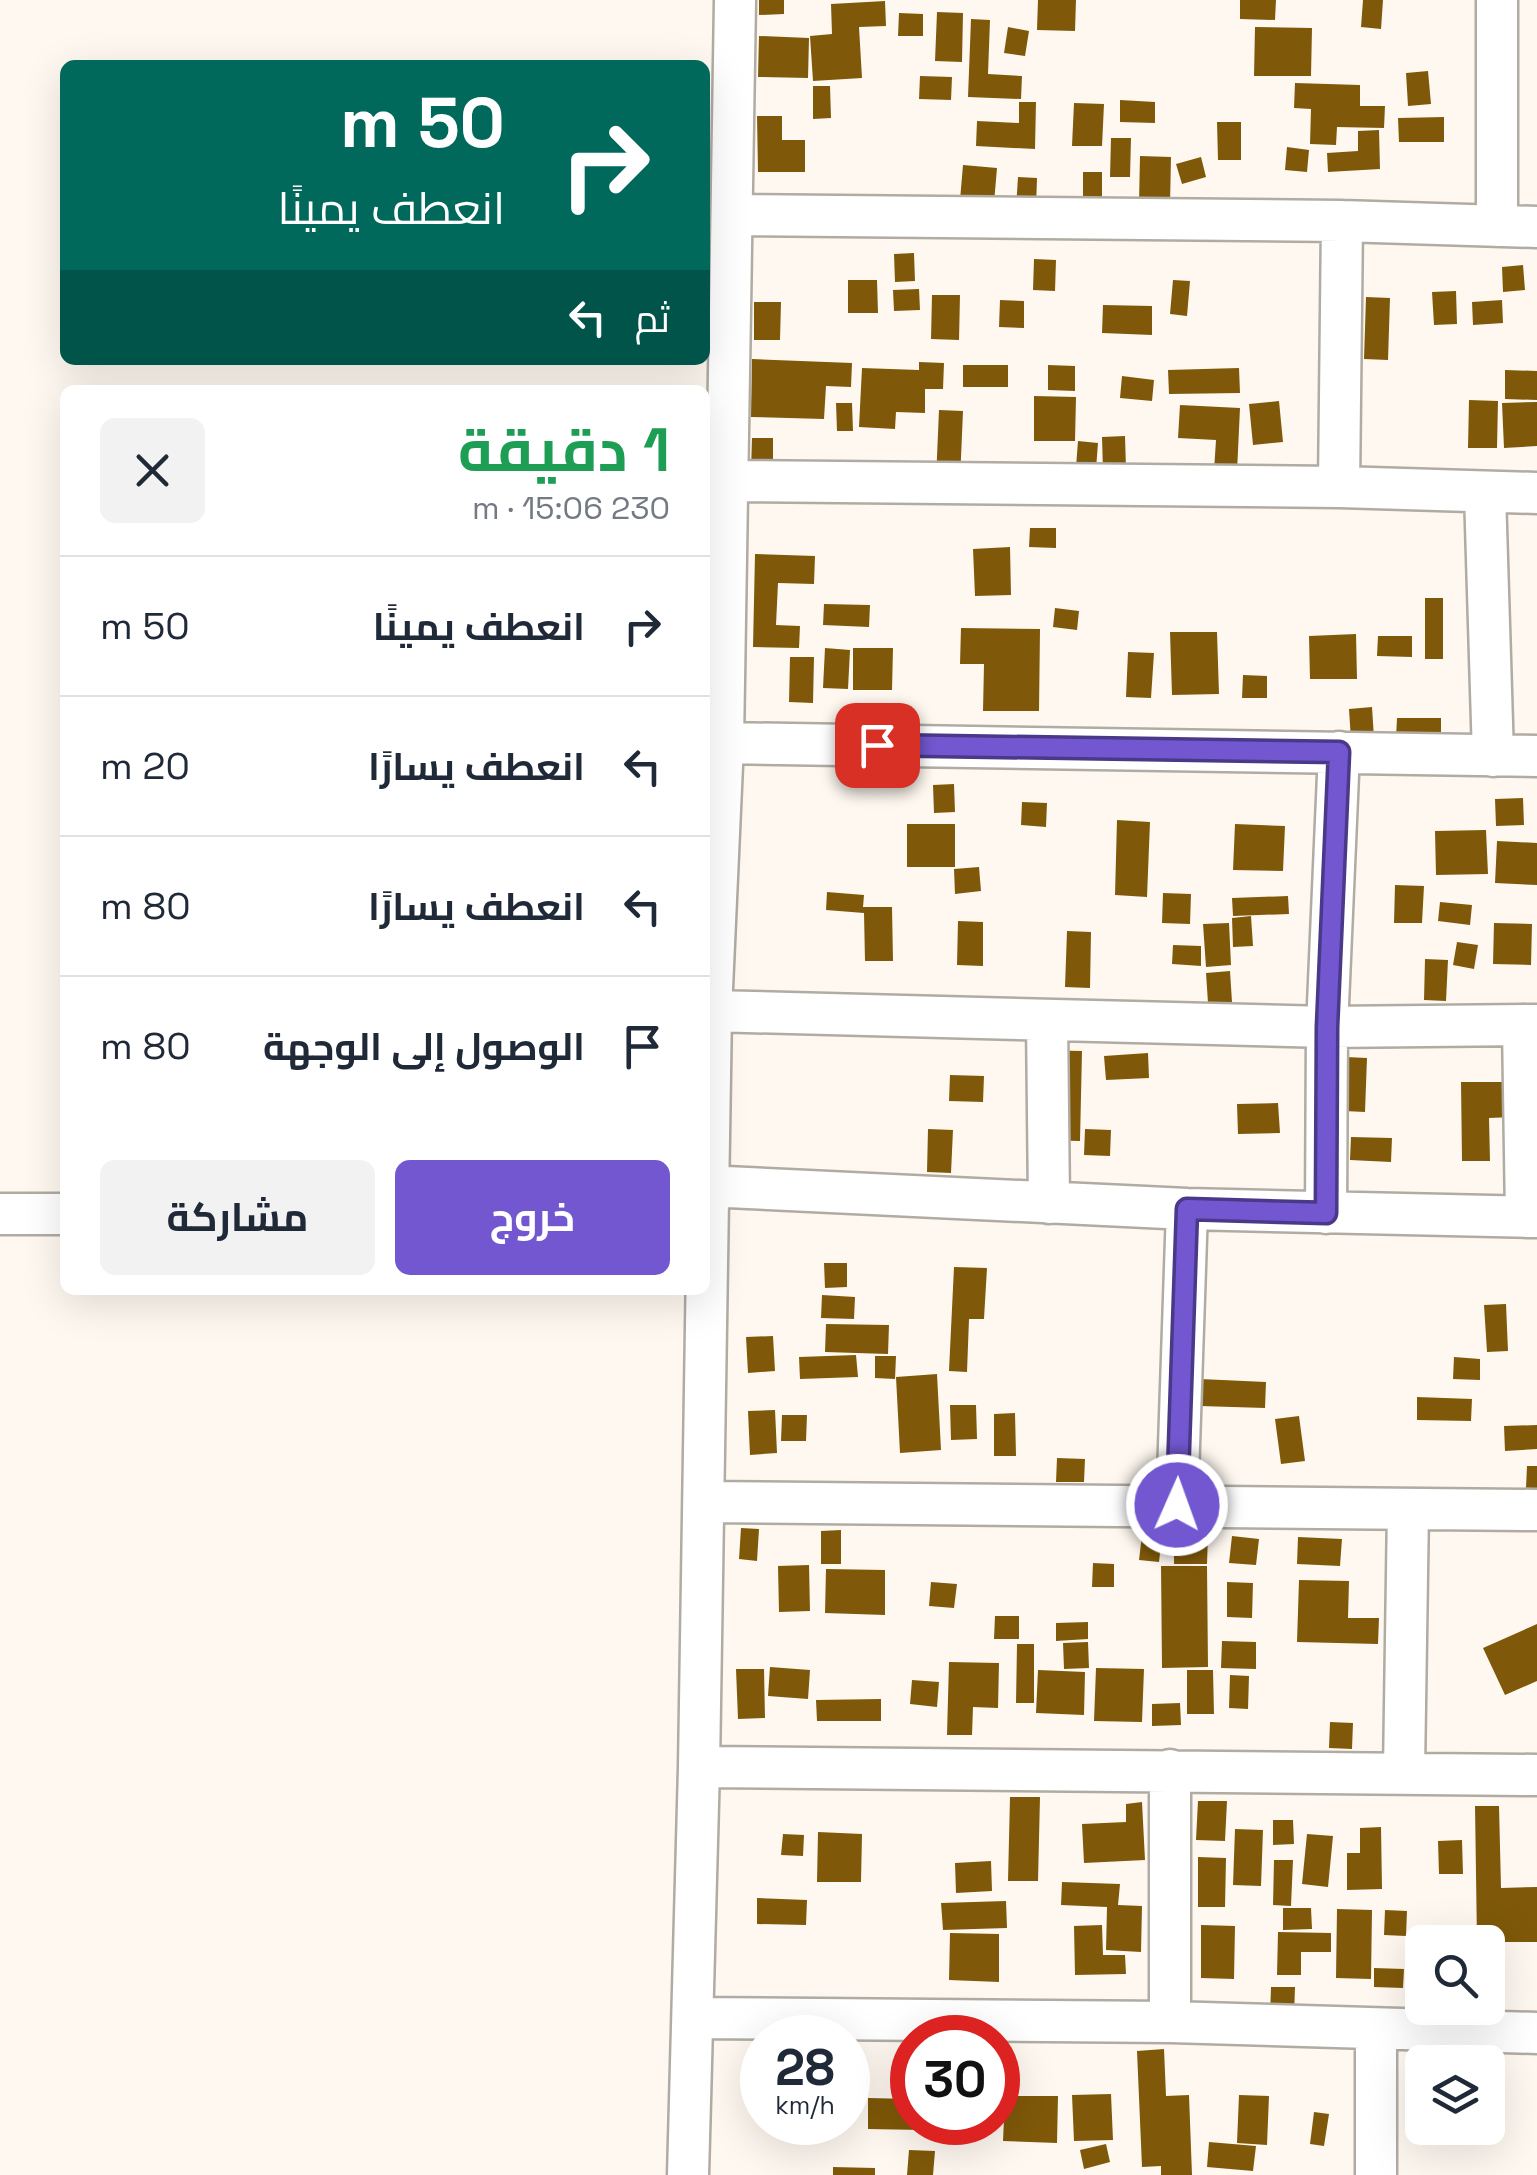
<!DOCTYPE html>
<html lang="ar">
<head>
<meta charset="utf-8">
<style>
	:root { --surface:#fff; --page:#f2f2f3; --text:#1f2937; --muted:#747a83; --line:#e0e1e3; --accent:#7257d1 }
	body { margin:0; font-family:"Space Grotesk",Cairo,sans-serif; background:var(--page); color:var(--text); direction:rtl; height:100vh; display:flex; flex-direction:column; font-size:38px; white-space:nowrap }
	* { box-sizing:border-box; margin:0 }
	p { font-size:32px; color:var(--muted) }
	.icon { flex:none; width:55px; height:55px; fill:none; stroke:currentColor; stroke-width:2; stroke-linecap:round; stroke-linejoin:round }
	.map { position:relative; flex:1; overflow:hidden; direction:ltr }
	.drawer { position:absolute; left:60px; top:385px; width:650px; height:910px; display:flex; flex-direction:column; background:var(--surface); border-radius:15px; box-shadow:0 10px 40px #0002; direction:rtl }
	.drawer>* { flex:none }
	.hud { position:absolute; left:60px; top:60px; width:650px; height:305px; border-radius:15px; box-shadow:0 10px 40px #0002; direction:rtl; background:#00695c; color:#fff; overflow:hidden }
	.controls { position:absolute; left:1405px; top:1925px; display:grid; gap:20px }
	.controls a { display:grid; place-items:center; width:100px; height:100px; border-radius:15px; background:var(--surface); box-shadow:0 10px 40px #0002; font-size:50px }
	.speed { position:absolute; left:740px; top:2015px; display:flex; gap:20px; font-size:50px; font-weight:700; text-align:center }
	.speed>* { display:grid; place-content:center; width:130px; height:130px; border-radius:50%; background:var(--surface); box-shadow:0 10px 40px #0002; line-height:1 }
	.speed small { font-size:25px; font-weight:400 }
	.speed .limit { border:15px solid #d22; background:#fff; color:#111 }
	.pin { position:absolute; display:grid; place-items:center; width:85px; height:85px; color:#fff; margin:-42px; border-radius:20px; box-shadow:0 5px 15px #0006 }
	.me { position:absolute; width:110px; margin:-55px; rotate:2deg; stroke-linejoin:round; filter:drop-shadow(0 0 8px #0008) }
	.turn { display:flex; align-items:center; gap:35px; height:210px; padding:0 40px; font-size:45px }
	.turn .icon { width:130px; height:130px; stroke-width:2.5 }
	.turn b { display:block; font-size:70px; line-height:85px }
	.then { display:flex; align-items:center; height:95px; padding:0 40px; background:#0003; gap:20px; font-size:38px }
	.round { display:grid; place-items:center; flex:none; width:105px; height:105px; border-radius:15px; background:var(--page) }
	.summary { display:flex; align-items:center; justify-content:space-between; height:170px; padding:0 40px }
	h1 { font-size:60px; font-weight:700; line-height:75px; color:#1e9e55 }
	.action { display:flex; gap:20px; margin-top:auto; padding:20px 40px }
	.action a { flex:1; height:115px; border-radius:15px; background:var(--accent); color:#fff; font-size:40px; font-weight:700; line-height:115px; text-align:center }
	.action a+a { background:var(--page); color:var(--text) }
	ul { padding:0; list-style:none }
	li { display:flex; align-items:center; gap:30px; height:140px; padding:0 40px; border-top:2px solid var(--line) }
	li div { flex:1 }
	li b { display:block; font-size:38px }
	li em { font-style:normal }
	.map>svg:first-child { display:block }
	.building { fill:#7f5909 }
	.lines { fill:none; stroke-linecap:round; stroke-linejoin:round }
	.minor-casing { stroke:#b0aba3; stroke-width:45 }
	.minor { stroke:#fff; stroke-width:40 }
	.route-casing { stroke:#4a3988; stroke-width:25 }
	.route { stroke:#7257d1; stroke-width:18 }
</style>
</head>
<body>
<div class="map">
<svg width="1537" height="2175" viewBox="0 0 1537 2175">
	<rect width="100%" height="100%" fill="#fef8f0"/>
	<!-- building -->
	<path class="building" d="M 759,0 L 784,0 L 784,14 L 759,15 Z
		M 1038,0 L 1076,0 L 1075,31 L 1037,30 Z
		M 1240,0 L 1276,0 L 1275,20 L 1240,19 Z
		M 1363,0 L 1383,0 L 1381,29 L 1361,27 Z
		M 885,1 L 886,26 L 859,27 L 862,78 L 813,81 L 810,36 L 832,34 L 831,4 Z
		M 937,12 L 963,13 L 962,62 L 935,61 Z
		M 899,13 L 923,14 L 923,36 L 898,36 Z
		M 971,19 L 990,20 L 988,74 L 1022,76 L 1021,99 L 968,97 Z
		M 1008,27 L 1029,31 L 1025,56 L 1004,53 Z
		M 1255,27 L 1312,28 L 1311,76 L 1254,76 Z
		M 759,36 L 809,38 L 808,78 L 758,77 Z
		M 1428,71 L 1431,104 L 1408,106 L 1406,73 Z
		M 920,76 L 952,77 L 951,100 L 919,99 Z
		M 1295,83 L 1360,85 L 1360,106 L 1385,106 L 1384,128 L 1337,127 L 1336,145 L 1310,144 L 1311,109 L 1294,108 Z
		M 813,86 L 830,86 L 831,118 L 813,119 Z
		M 1120,100 L 1155,102 L 1155,123 L 1120,122 Z
		M 1019,102 L 1036,102 L 1035,149 L 976,146 L 977,121 L 1019,123 Z
		M 1074,103 L 1104,104 L 1102,146 L 1072,146 Z
		M 757,116 L 782,116 L 782,140 L 805,140 L 805,172 L 758,172 Z
		M 1444,117 L 1444,142 L 1399,142 L 1398,118 Z
		M 1217,122 L 1241,122 L 1241,160 L 1218,160 Z
		M 1379,130 L 1380,169 L 1328,172 L 1327,153 L 1358,151 L 1358,131 Z
		M 1111,138 L 1131,138 L 1130,177 L 1110,177 Z
		M 1287,147 L 1309,150 L 1307,172 L 1285,170 Z
		M 1140,156 L 1171,157 L 1170,205 L 1139,203 Z
		M 1201,157 L 1206,177 L 1182,184 L 1176,164 Z
		M 963,165 L 997,168 L 994,203 L 960,200 Z
		M 1083,172 L 1102,172 L 1102,208 L 1083,208 Z
		M 1018,177 L 1037,178 L 1036,208 L 1016,208 Z
		M 914,253 L 915,281 L 895,282 L 894,254 Z
		M 1034,259 L 1056,260 L 1055,291 L 1033,290 Z
		M 1523,265 L 1525,290 L 1503,292 L 1502,267 Z
		M 848,280 L 877,280 L 878,313 L 848,313 Z
		M 1173,280 L 1190,281 L 1187,316 L 1170,314 Z
		M 919,289 L 920,310 L 894,311 L 893,290 Z
		M 1456,291 L 1457,324 L 1434,325 L 1432,292 Z
		M 932,295 L 960,295 L 959,340 L 931,339 Z
		M 1366,297 L 1390,298 L 1388,360 L 1364,359 Z
		M 1000,300 L 1024,301 L 1024,328 L 999,327 Z
		M 1502,300 L 1503,323 L 1473,325 L 1472,302 Z
		M 754,302 L 781,302 L 780,340 L 754,340 Z
		M 1103,305 L 1152,306 L 1152,335 L 1102,333 Z
		M 752,359 L 852,363 L 851,387 L 826,386 L 824,419 L 751,417 Z
		M 919,362 L 944,363 L 943,389 L 925,389 L 925,413 L 896,412 L 895,429 L 859,427 L 862,368 L 919,370 Z
		M 963,365 L 1008,365 L 1008,387 L 963,387 Z
		M 1048,365 L 1075,366 L 1075,391 L 1048,390 Z
		M 1239,368 L 1240,393 L 1169,394 L 1168,370 Z
		M 1505,370 L 1537,371 L 1537,400 L 1505,399 Z
		M 1122,376 L 1154,380 L 1152,401 L 1120,398 Z
		M 1034,396 L 1076,397 L 1075,441 L 1034,441 Z
		M 1469,400 L 1498,401 L 1497,448 L 1468,448 Z
		M 1279,401 L 1283,442 L 1253,445 L 1249,404 Z
		M 1537,402 L 1537,446 L 1504,448 L 1502,403 Z
		M 836,403 L 852,403 L 853,431 L 837,431 Z
		M 1180,405 L 1240,408 L 1237,472 L 1214,471 L 1216,440 L 1178,438 Z
		M 939,410 L 963,411 L 960,481 L 936,480 Z
		M 1125,436 L 1126,469 L 1103,471 L 1102,437 Z
		M 752,438 L 773,438 L 773,471 L 751,470 Z
		M 1078,441 L 1098,443 L 1096,469 L 1076,467 Z
		M 1030,528 L 1056,528 L 1056,548 L 1029,547 Z
		M 1010,547 L 1011,595 L 975,596 L 973,549 Z
		M 755,554 L 815,556 L 814,584 L 778,583 L 776,625 L 800,626 L 799,648 L 753,647 Z
		M 1425,598 L 1443,598 L 1443,659 L 1425,659 Z
		M 824,604 L 870,605 L 869,627 L 823,625 Z
		M 1055,608 L 1079,611 L 1077,630 L 1053,627 Z
		M 961,628 L 1040,629 L 1039,711 L 983,711 L 984,664 L 960,664 Z
		M 1170,632 L 1217,632 L 1219,694 L 1172,695 Z
		M 1356,634 L 1357,679 L 1310,679 L 1309,636 Z
		M 1378,636 L 1412,636 L 1412,657 L 1377,656 Z
		M 825,648 L 850,650 L 848,689 L 823,688 Z
		M 853,648 L 893,648 L 892,690 L 853,690 Z
		M 1128,652 L 1154,653 L 1151,698 L 1126,697 Z
		M 790,657 L 814,657 L 813,703 L 789,702 Z
		M 1243,675 L 1267,676 L 1267,698 L 1242,698 Z
		M 1372,707 L 1374,738 L 1351,740 L 1349,709 Z
		M 1397,718 L 1441,718 L 1441,739 L 1396,738 Z
		M 954,784 L 955,812 L 934,813 L 933,785 Z
		M 1523,798 L 1524,825 L 1496,826 L 1495,799 Z
		M 1022,802 L 1047,803 L 1046,827 L 1021,825 Z
		M 1117,820 L 1150,822 L 1147,897 L 1115,895 Z
		M 907,824 L 955,824 L 955,867 L 907,867 Z
		M 1235,824 L 1285,826 L 1283,871 L 1233,870 Z
		M 1486,830 L 1488,874 L 1436,875 L 1435,831 Z
		M 1497,841 L 1537,843 L 1537,885 L 1495,883 Z
		M 979,867 L 981,891 L 955,894 L 954,869 Z
		M 1395,885 L 1424,886 L 1422,923 L 1394,923 Z
		M 827,892 L 864,895 L 863,907 L 892,907 L 893,961 L 865,961 L 864,913 L 826,910 Z
		M 1163,893 L 1191,894 L 1190,924 L 1162,923 Z
		M 1288,896 L 1289,914 L 1233,916 L 1232,898 Z
		M 1440,902 L 1472,905 L 1470,925 L 1438,921 Z
		M 1251,916 L 1253,946 L 1233,947 L 1232,918 Z
		M 958,921 L 983,922 L 983,966 L 957,965 Z
		M 1229,923 L 1231,965 L 1206,967 L 1203,924 Z
		M 1494,923 L 1532,924 L 1531,965 L 1493,964 Z
		M 1067,931 L 1091,932 L 1090,988 L 1065,987 Z
		M 1457,942 L 1478,945 L 1474,969 L 1453,965 Z
		M 1173,945 L 1201,946 L 1201,966 L 1172,964 Z
		M 1425,959 L 1448,960 L 1446,1001 L 1424,1000 Z
		M 1230,971 L 1232,1002 L 1208,1003 L 1206,973 Z
		M 1035,1050 L 1082,1051 L 1080,1141 L 1033,1140 Z
		M 1148,1053 L 1149,1078 L 1106,1080 L 1104,1056 Z
		M 1346,1057 L 1367,1058 L 1365,1112 L 1344,1111 Z
		M 950,1075 L 984,1076 L 983,1102 L 949,1101 Z
		M 1461,1082 L 1512,1082 L 1513,1117 L 1489,1118 L 1490,1161 L 1462,1161 Z
		M 1278,1103 L 1280,1133 L 1238,1134 L 1237,1104 Z
		M 928,1129 L 953,1130 L 951,1173 L 927,1172 Z
		M 1085,1129 L 1111,1130 L 1110,1156 L 1084,1155 Z
		M 1351,1137 L 1392,1138 L 1391,1162 L 1350,1160 Z
		M 824,1263 L 847,1263 L 847,1287 L 825,1288 Z
		M 954,1267 L 987,1268 L 984,1319 L 969,1319 L 967,1372 L 949,1371 Z
		M 822,1295 L 855,1297 L 854,1319 L 821,1318 Z
		M 1506,1304 L 1508,1351 L 1487,1352 L 1484,1305 Z
		M 826,1324 L 889,1325 L 888,1354 L 825,1352 Z
		M 773,1336 L 775,1371 L 748,1373 L 746,1337 Z
		M 856,1355 L 858,1377 L 800,1379 L 799,1357 Z
		M 875,1356 L 896,1356 L 895,1379 L 875,1378 Z
		M 1454,1357 L 1480,1359 L 1480,1380 L 1453,1379 Z
		M 937,1374 L 941,1450 L 900,1453 L 896,1377 Z
		M 1200,1379 L 1266,1382 L 1265,1408 L 1200,1406 Z
		M 1417,1397 L 1472,1399 L 1471,1421 L 1417,1420 Z
		M 950,1405 L 976,1405 L 977,1439 L 951,1440 Z
		M 775,1410 L 777,1453 L 750,1455 L 748,1411 Z
		M 1015,1413 L 1016,1456 L 994,1456 L 994,1414 Z
		M 782,1415 L 807,1415 L 806,1441 L 781,1441 Z
		M 1299,1416 L 1305,1461 L 1281,1464 L 1275,1419 Z
		M 1537,1425 L 1537,1449 L 1505,1451 L 1504,1426 Z
		M 1057,1458 L 1085,1459 L 1084,1482 L 1056,1482 Z
		M 1527,1466 L 1537,1466 L 1537,1489 L 1526,1488 Z
		M 741,1528 L 759,1529 L 757,1561 L 739,1559 Z
		M 841,1530 L 841,1564 L 821,1564 L 821,1531 Z
		M 1142,1535 L 1162,1536 L 1159,1562 L 1139,1560 Z
		M 1174,1536 L 1208,1536 L 1207,1564 L 1174,1564 Z
		M 1232,1536 L 1259,1539 L 1256,1565 L 1229,1563 Z
		M 1298,1537 L 1342,1539 L 1340,1566 L 1297,1564 Z
		M 1093,1563 L 1114,1564 L 1114,1587 L 1092,1587 Z
		M 809,1565 L 810,1611 L 779,1612 L 778,1566 Z
		M 1161,1566 L 1207,1566 L 1208,1667 L 1162,1668 Z
		M 826,1569 L 885,1570 L 885,1615 L 825,1613 Z
		M 1299,1580 L 1349,1581 L 1348,1618 L 1379,1618 L 1378,1644 L 1297,1642 Z
		M 931,1582 L 957,1584 L 954,1608 L 929,1606 Z
		M 1227,1582 L 1253,1583 L 1252,1618 L 1227,1617 Z
		M 995,1616 L 1019,1616 L 1019,1639 L 994,1639 Z
		M 1088,1622 L 1088,1639 L 1056,1641 L 1056,1623 Z
		M 1537,1624 L 1537,1681 L 1505,1695 L 1483,1648 Z
		M 1222,1641 L 1256,1642 L 1256,1669 L 1221,1668 Z
		M 1088,1642 L 1089,1668 L 1064,1669 L 1063,1643 Z
		M 1017,1644 L 1034,1644 L 1034,1703 L 1016,1703 Z
		M 949,1662 L 999,1663 L 998,1708 L 973,1707 L 972,1735 L 947,1735 Z
		M 770,1667 L 810,1670 L 808,1699 L 768,1696 Z
		M 1096,1668 L 1144,1669 L 1142,1722 L 1094,1721 Z
		M 736,1669 L 764,1669 L 765,1718 L 738,1719 Z
		M 1038,1670 L 1085,1672 L 1084,1715 L 1036,1713 Z
		M 1187,1670 L 1213,1670 L 1214,1714 L 1187,1714 Z
		M 1230,1675 L 1249,1676 L 1248,1709 L 1229,1708 Z
		M 912,1680 L 939,1682 L 937,1707 L 910,1704 Z
		M 881,1699 L 881,1721 L 817,1721 L 816,1700 Z
		M 1180,1703 L 1181,1725 L 1152,1726 L 1152,1704 Z
		M 1330,1722 L 1353,1723 L 1352,1749 L 1329,1748 Z
		M 1010,1797 L 1040,1797 L 1038,1881 L 1008,1881 Z
		M 1198,1801 L 1227,1801 L 1225,1841 L 1196,1840 Z
		M 1142,1802 L 1145,1860 L 1084,1863 L 1082,1824 L 1126,1822 L 1126,1804 Z
		M 1475,1806 L 1499,1806 L 1501,1888 L 1537,1887 L 1537,1942 L 1477,1942 Z
		M 1273,1820 L 1293,1820 L 1294,1844 L 1273,1845 Z
		M 1381,1827 L 1382,1889 L 1347,1890 L 1347,1853 L 1360,1853 L 1360,1828 Z
		M 1235,1829 L 1263,1830 L 1261,1886 L 1233,1885 Z
		M 818,1832 L 862,1834 L 861,1882 L 817,1882 Z
		M 783,1834 L 804,1835 L 803,1856 L 781,1855 Z
		M 1307,1834 L 1333,1836 L 1328,1887 L 1302,1884 Z
		M 1462,1840 L 1463,1874 L 1439,1874 L 1438,1841 Z
		M 1198,1857 L 1226,1858 L 1225,1907 L 1198,1907 Z
		M 1274,1860 L 1293,1860 L 1291,1906 L 1273,1905 Z
		M 991,1861 L 992,1891 L 956,1893 L 955,1863 Z
		M 1062,1882 L 1120,1884 L 1118,1905 L 1142,1906 L 1141,1952 L 1106,1950 L 1107,1907 L 1061,1905 Z
		M 757,1898 L 807,1900 L 806,1925 L 757,1924 Z
		M 1006,1901 L 1007,1928 L 943,1930 L 941,1903 Z
		M 1283,1908 L 1311,1908 L 1312,1929 L 1283,1930 Z
		M 1337,1909 L 1372,1910 L 1371,1979 L 1336,1978 Z
		M 1385,1910 L 1407,1911 L 1406,1936 L 1384,1935 Z
		M 1102,1925 L 1103,1955 L 1125,1955 L 1126,1974 L 1075,1975 L 1074,1926 Z
		M 1201,1925 L 1235,1926 L 1234,1979 L 1201,1978 Z
		M 1416,1929 L 1440,1933 L 1438,1942 L 1422,1942 L 1422,1965 L 1411,1964 Z
		M 1278,1932 L 1331,1933 L 1331,1952 L 1301,1952 L 1301,1975 L 1277,1975 Z
		M 950,1933 L 999,1934 L 999,1982 L 949,1980 Z
		M 1374,1968 L 1404,1969 L 1403,1988 L 1374,1987 Z
		M 1271,1987 L 1295,1987 L 1294,2017 L 1270,2016 Z
		M 1164,2049 L 1166,2096 L 1189,2095 L 1192,2175 L 1161,2175 L 1161,2166 L 1142,2167 L 1137,2051 Z
		M 848,2091 L 858,2091 L 859,2114 L 848,2114 Z
		M 1111,2094 L 1113,2140 L 1074,2141 L 1072,2095 Z
		M 1239,2095 L 1269,2096 L 1267,2145 L 1237,2143 Z
		M 1005,2096 L 1058,2096 L 1057,2143 L 1003,2141 Z
		M 868,2098 L 912,2099 L 912,2122 L 922,2122 L 922,2130 L 868,2129 Z
		M 1314,2112 L 1329,2114 L 1324,2146 L 1310,2144 Z
		M 1209,2142 L 1256,2146 L 1253,2171 L 1207,2167 Z
		M 1106,2144 L 1110,2162 L 1084,2169 L 1080,2150 Z
		M 909,2150 L 935,2151 L 933,2175 L 907,2175 Z
		M 833,2167 L 875,2168 L 875,2175 L 833,2175 Z"/>
	<g class="lines">
		<!-- minor casing -->
		<g class="minor-casing">
			<path id="minor" d="M 1497,0 L 1497,226
				M 732,215 L 1342,221 L 1537,227
				M 727,481 L 1339,487 L 1537,493
				M 1339,487 L 1342,221
				M 1485,493 L 1493,756
				M 723,743 L 1537,756
				M 711,1011 L 1327,1027 L 1537,1025
				M 1047,1020 L 1049,1203
				M 1523,1025 L 1526,1217
				M 705,1186 L 1187,1209 L 1537,1217
				M 1326,1213 L 1327,1027 L 1339,752
				M 0,1214 L 65,1214
				M 704,1502 L 1537,1510
				M 1177,1505 L 1187,1209
				M 699,1767 L 1537,1775
				M 1170,1770 L 1170,2022
				M 1404,1771 L 1408,1509
				M 693,2018 L 1170,2022 L 1537,2033
				M 688,2175 L 699,1767 L 711,1011 L 723,743 L 735,0
				M 1376,2175 L 1376,2030"/>
		</g>
		<!-- minor -->
		<use href="#minor" class="minor"/>
	</g>
	<g class="lines">
		<!-- route casing -->
		<g class="route-casing">
			<path id="route" d="M 877,745 L 1339,752 L 1327,1027 L 1326,1213 L 1187,1209 L 1177,1505"/>
		</g>
		<!-- route -->
		<use href="#route" class="route"/>
	</g>
</svg>
<div class="controls">
<a><svg class="icon" aria-label="search" viewBox="0 0 24 24"><circle cx="10" cy="10" r="6"/><path d="M15 15l6 6"/></svg></a>
<a><svg class="icon" aria-label="layers" viewBox="0 0 24 24"><path d="M12 4l9 5-9 5-9-5zM3 14l9 5 9-5"/></svg></a>
</div>
<div class="speed"><div>28<small>km/h</small></div><div class="limit">30</div></div>
<div class="pin" style="left:877px;top:745px;background:#d93025"><svg class="icon" aria-label="arrive" viewBox="0 0 24 24"><path d="M6 21V4h12l-3 4 3 4H6"/></svg></div>
<svg class="me" style="left:1177px;top:1505px" viewBox="-20 -20 40 40"><circle r="17" fill="#7257d1" stroke="#fff" stroke-width="3"/><path d="M0-11L8 9 0 5-8 9z" fill="#fff"/></svg>
<div class="hud">
<div class="turn"><svg class="icon" aria-label="right" viewBox="0 0 24 24"><path d="M7 20v-9h11M14 6l5 5-5 5"/></svg><div><b>50 m</b>انعطف يمينًا</div></div>
<div class="then">ثم<svg class="icon" aria-label="left" viewBox="0 0 24 24"><path d="M17 20v-9H6M10 6l-5 5 5 5"/></svg></div>
</div>
<section class="drawer">
<div class="summary"><div><h1>1 دقيقة</h1><p>230 m · 15:06</p></div><a class="round"><svg class="icon" aria-label="close" viewBox="0 0 24 24"><path d="M6 6l12 12M18 6L6 18"/></svg></a></div>
<ul>
<li><svg class="icon" aria-label="right" viewBox="0 0 24 24"><path d="M7 20v-9h11M14 6l5 5-5 5"/></svg><div><b>انعطف يمينًا</b></div><em>50 m</em></li>
<li><svg class="icon" aria-label="left" viewBox="0 0 24 24"><path d="M17 20v-9H6M10 6l-5 5 5 5"/></svg><div><b>انعطف يسارًا</b></div><em>20 m</em></li>
<li><svg class="icon" aria-label="left" viewBox="0 0 24 24"><path d="M17 20v-9H6M10 6l-5 5 5 5"/></svg><div><b>انعطف يسارًا</b></div><em>80 m</em></li>
<li><svg class="icon" aria-label="arrive" viewBox="0 0 24 24"><path d="M6 21V4h12l-3 4 3 4H6"/></svg><div><b>الوصول إلى الوجهة</b></div><em>80 m</em></li>
</ul>
<div class="action"><a>خروج</a><a>مشاركة</a></div>
</section>
</div>
</body>
</html>
